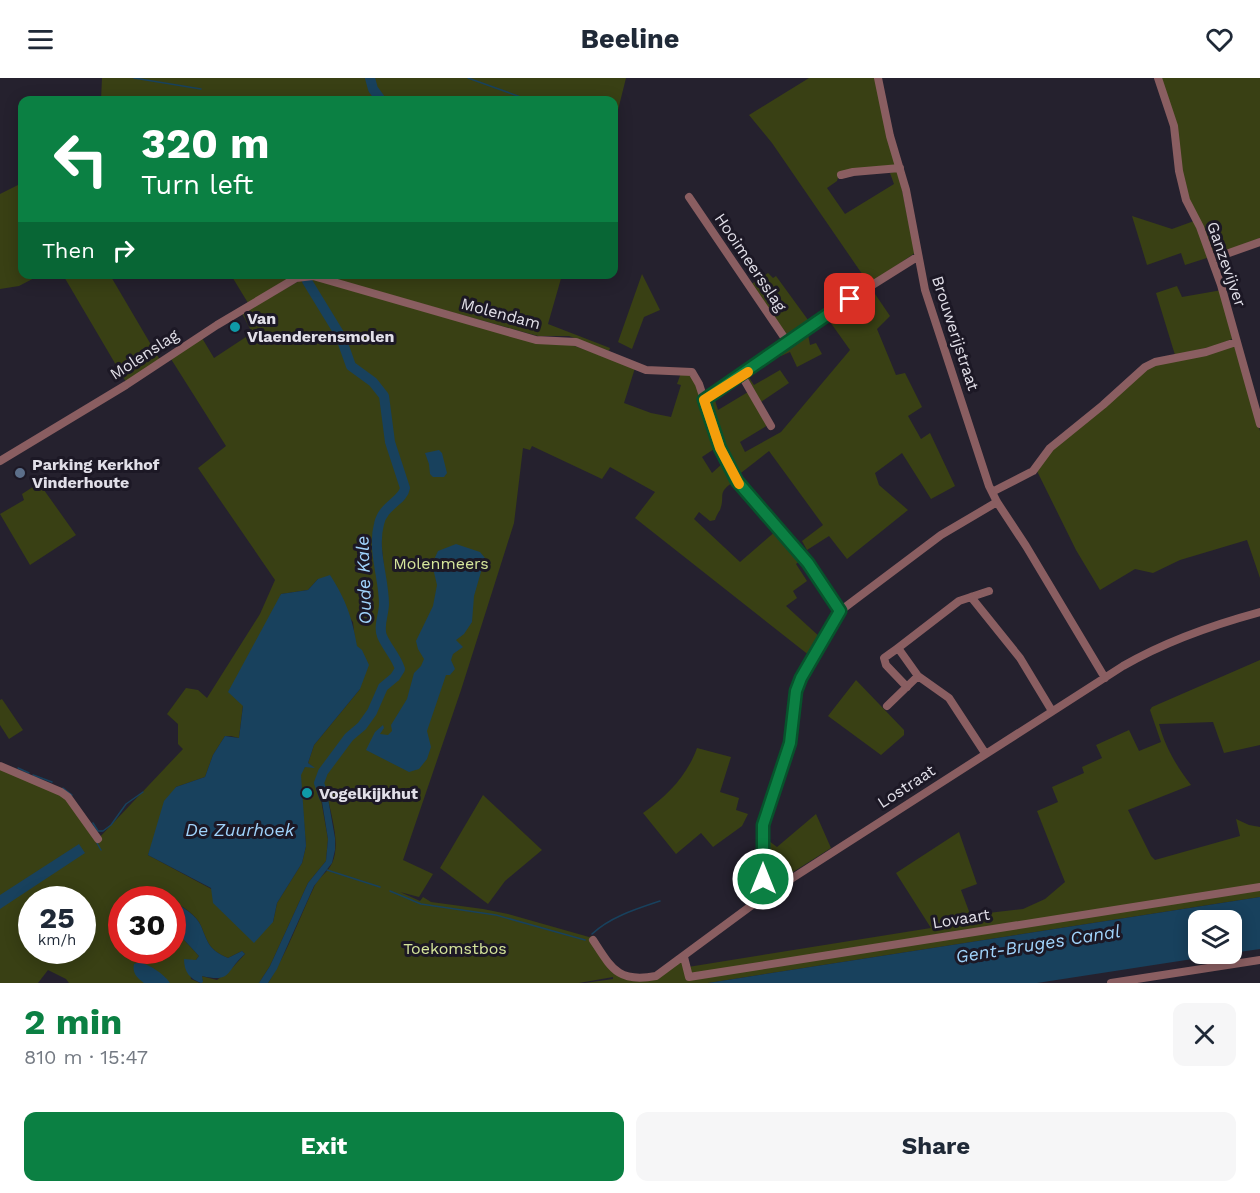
<!DOCTYPE html>
<html lang="en">
<head>
<meta charset="utf-8">
<style>
	:root { --surface:#fff; --page:#f6f6f7; --text:#1f2937; --muted:#747a83; --accent:#0b8043 }
	body { margin:0; font-family:"Work Sans",sans-serif; background:var(--page); color:var(--text); height:100vh; display:flex; flex-direction:column; font-size:22px; white-space:nowrap }
	* { box-sizing:border-box; margin:0 }
	p { font-size:20px; color:var(--muted) }
	.icon { flex:none; width:33px; height:33px; fill:none; stroke:currentColor; stroke-width:2; stroke-linecap:round; stroke-linejoin:round }
	.map { position:relative; height:905px; overflow:hidden }
	.panel { display:flex; flex-direction:column; background:var(--surface); flex:1 }
	.panel>* { flex:none }
	.guide { position:absolute; left:18px; top:18px; width:600px; height:183px; border-radius:12px; box-shadow:0 3px 15px #0003; background:#0b8043; color:#fff; overflow:hidden }
	.fabs { position:absolute; left:1188px; top:832px; display:grid; gap:12px }
	.fabs a { display:grid; place-items:center; width:54px; height:54px; border-radius:12px; background:var(--surface); box-shadow:0 3px 15px #0003; font-size:30px }
	.speed { position:absolute; left:18px; top:808px; display:flex; gap:12px; font-size:30px; font-weight:700; text-align:center }
	.speed>* { display:grid; place-content:center; width:78px; height:78px; border-radius:50%; background:var(--surface); box-shadow:0 3px 15px #0003; line-height:1 }
	.speed small { font-size:15px; font-weight:400 }
	.speed .limit { border:9px solid #d22; background:#fff; color:#111 }
	.pin { position:absolute; display:grid; place-items:center; width:51px; height:51px; color:#fff; margin:-26px; border-radius:12px; box-shadow:0 3px 9px #0006 }
	.me { position:absolute; width:66px; margin:-33px; rotate:0deg; stroke-linejoin:round; filter:drop-shadow(0 0 4px #0008) }
	.turn { display:flex; align-items:center; gap:21px; height:126px; padding:0 24px; font-size:27px }
	.turn .icon { width:78px; height:78px; stroke-width:2.5 }
	.turn b { display:block; font-size:42px; line-height:51px }
	.then { display:flex; align-items:center; height:57px; padding:0 24px; background:#0003; gap:12px; font-size:22px }
	.round { display:grid; place-items:center; flex:none; width:63px; height:63px; border-radius:12px; background:var(--page) }
	.overview { display:flex; align-items:center; justify-content:space-between; height:102px; padding:0 24px }
	h1 { font-size:36px; font-weight:700; line-height:45px; color:var(--accent) }
	.action { display:flex; gap:12px; margin-top:auto; padding:12px 24px }
	.action a { flex:1; height:69px; border-radius:12px; background:var(--accent); color:#fff; font-size:24px; font-weight:700; line-height:69px; text-align:center }
	.action a+a { background:var(--page); color:var(--text) }
	header { display:flex; justify-content:space-between; align-items:center; height:78px; padding:0 24px; background:var(--surface); font-size:27px; font-weight:700 }
	.map>svg:first-child { display:block }
	.green { fill:#394014; fill-rule:evenodd }
	.water { fill:#18415d }
	.lines { fill:none; stroke-linecap:round; stroke-linejoin:round }
	.stream { stroke:#18415d; stroke-width:1.5 }
	.river { stroke:#18415d; stroke-width:10 }
	.minor { stroke:#8a5e61; stroke-width:8 }
	.route-casing { stroke:#07532c; stroke-width:15 }
	.route { stroke:#0b8043; stroke-width:10 }
	.slow { stroke:#f59e0b; stroke-width:10 }
	.culture-dot { fill:#0f9aa8; stroke:#1c1825; stroke-width:2 }
	.service-dot { fill:#5c6f8a; stroke:#1c1825; stroke-width:2 }
	.labels { text-anchor:middle; stroke-width:6; stroke-linejoin:round; paint-order:stroke }
	.street-label { font-size:16px; fill:#e1dfe8; stroke:#1c1825 }
	.poi-label { font-size:16px; font-weight:bold; fill:#e1dfe8; stroke:#1c1825; text-anchor:start }
	.park-label { font-size:16px; fill:#d5e59b; stroke:#1c1825 }
	.water-label { font-size:18px; font-style:italic; fill:#a0d3fb; stroke:#1c1825 }
</style>
</head>
<body>
<header><svg class="icon" aria-label="menu" viewBox="0 0 24 24"><path d="M4 6h16M4 12h16M4 18h16"/></svg>Beeline<svg class="icon" aria-label="heart" viewBox="0 0 24 24"><path d="M12 20l-8-8c-3-5 5-10 8-4 3-6 11-1 8 4z"/></svg></header>
<div class="map">
<svg width="1260" height="905" viewBox="0 0 1260 905">
	<rect width="100%" height="100%" fill="#25212e"/>
	<!-- green -->
	<path class="green" d="M 102,0 L 626,0 L 614,48 L 614,22 L 101,22 Z
		M 809,0 L 875,0 L 896,87 L 840,94 L 837,103 L 827,110 L 845,136 L 894,106 L 890,95 L 898,93 L 915,175 L 869,206 L 772,65 L 749,37 Z
		M 1161,0 L 1260,0 L 1260,160 L 1218,176 L 1213,174 L 1189,122 Z
		M 18,107 L 22,109 L 22,196 L 40,197 L 19,208 L 0,211 L 0,116 Z
		M 1132,138 L 1172,151 L 1194,143 L 1210,179 L 1185,187 L 1181,175 L 1147,187 Z
		M 768,195 L 773,200 L 776,198 L 811,246 L 795,258 L 789,259 L 750,207 Z
		M 296,196 L 248,225 L 231,197 Z
		M 642,196 L 660,232 L 644,239 L 632,271 L 618,264 Z
		M 63,197 L 110,197 L 160,282 L 126,304 Z
		M 318,197 L 562,197 L 548,246 L 610,270 L 609,273 L 569,258 L 538,258 Z
		M 311,200 L 532,263 L 564,264 L 635,290 L 624,325 L 651,335 L 671,339 L 681,307 L 677,306 L 681,295 L 694,299 L 717,369 L 702,379 L 712,395 L 723,385 L 733,404 C 716,416 726,417 720,432 C 718,435 716,438 715,442 L 710,443 L 699,434 L 694,441 L 740,484 L 777,452 L 802,481 L 796,486 L 807,503 L 793,513 L 797,520 L 786,528 L 821,560 L 810,578 L 635,440 L 655,414 L 610,389 L 602,401 L 532,368 L 530,372 L 523,370 L 514,445 L 461,612 L 403,782 L 433,796 L 419,819 L 400,814 L 420,823 L 423,819 L 431,824 L 483,831 L 508,836 L 589,859 L 592,858 L 609,890 L 648,900 L 684,879 L 688,889 L 931,850 L 896,795 L 959,754 L 977,806 L 961,812 L 973,844 L 990,842 L 988,835 L 1023,831 L 1045,821 L 1065,804 L 1037,733 L 1058,724 L 1052,709 L 1084,695 L 1082,689 L 1102,680 L 1096,667 L 1129,652 L 1139,673 L 1161,664 L 1150,632 L 1152,629 L 1260,582 L 1260,667 L 1224,675 L 1213,644 L 1159,646 C 1165,669 1177,689 1191,707 L 1128,732 L 1151,778 L 1155,782 L 1240,758 L 1236,741 L 1249,747 L 1260,749 L 1260,819 L 708,905 L 585,905 L 613,901 L 613,899 L 579,905 L 268,905 C 287,875 299,841 314,809 C 321,795 332,794 335,775 C 338,756 330,734 327,715 L 320,716 L 328,761 L 326,783 L 308,805 L 270,888 L 259,905 L 201,905 L 203,903 L 201,898 L 217,902 L 233,889 L 245,876 L 242,873 L 228,880 C 209,872 208,865 201,848 C 197,838 183,828 173,824 L 172,822 L 122,822 L 122,873 L 172,873 L 173,852 L 175,852 L 199,878 L 196,882 L 189,883 L 191,901 L 200,905 L 69,905 L 66,901 L 48,892 L 38,905 L 0,905 L 0,689 L 67,720 L 97,762 L 183,671 L 178,666 L 178,646 L 167,636 L 186,610 L 198,612 L 207,620 L 260,536 L 275,502 L 198,390 L 226,368 L 171,281 L 202,260 L 214,280 L 252,255 L 242,235 L 301,202 L 337,258 L 346,278 L 349,275 L 338,249 L 315,214 ZM 403,411 L 405,421 L 387,433 L 380,453 L 388,526 L 382,527 C 378,503 368,450 383,430 C 389,423 398,418 403,411 ZM 318,501 L 353,544 L 360,611 L 314,667 L 308,685 L 313,689 L 305,689 L 300,697 L 306,768 L 302,785 L 277,825 L 273,844 L 148,777 L 176,709 L 205,699 L 213,677 L 225,658 L 231,658 L 239,660 L 243,627 L 281,516 L 308,512 ZM 32,822 L 82,822 L 82,873 L 32,873 Z
		M 1177,208 L 1182,219 L 1222,212 L 1232,261 L 1215,268 L 1175,277 L 1156,215 Z
		M 871,210 L 890,238 L 877,251 L 896,297 L 905,295 L 922,329 L 908,338 L 921,361 L 930,355 L 955,408 L 931,421 L 902,375 L 875,395 L 879,407 L 908,432 L 847,481 L 829,458 L 807,472 L 802,463 L 823,447 L 769,373 L 737,398 L 707,324 L 714,319 L 718,332 L 748,314 L 768,347 L 740,364 L 745,374 L 781,354 L 850,272 L 828,241 L 808,256 L 810,267 L 816,265 L 822,276 L 797,289 L 790,274 L 781,278 L 780,276 L 750,298 L 750,301 L 754,307 L 780,292 L 789,305 L 761,324 L 746,297 Z
		M 1234,267 L 1260,353 L 1260,500 L 1247,462 L 1180,482 L 1153,495 L 1135,491 L 1100,512 L 1076,472 L 1036,391 L 1046,375 L 1151,288 Z
		M 39,405 L 76,457 L 30,487 L 0,436 L 24,422 L 22,416 Z
		M 856,602 L 904,652 L 904,657 L 881,677 L 828,638 Z
		M 2,621 L 23,652 L 9,661 L 0,647 L 0,622 Z
		M 697,670 L 731,679 L 720,714 L 739,720 L 736,732 L 748,736 L 742,748 L 713,769 L 701,755 L 676,776 L 643,735 C 667,718 687,698 697,670 Z
		M 483,717 L 542,772 L 505,803 L 488,826 L 440,790 Z
		M 816,736 L 831,770 L 768,810 L 766,808 L 765,760 L 777,769 Z"/>
	<!-- water -->
	<path class="water" d="M 439,372 L 442,375 L 447,395 L 444,399 L 433,399 L 430,396 L 429,386 L 425,375 Z
		M 456,466 L 480,474 L 485,480 L 474,518 L 472,544 L 464,556 L 456,562 L 463,569 L 453,576 L 451,582 L 455,591 L 450,597 L 446,597 L 427,653 L 431,669 L 427,681 L 419,691 L 409,694 L 366,672 L 375,654 L 383,647 L 384,650 L 380,656 L 388,657 L 392,653 L 391,647 L 407,621 L 414,595 L 421,588 L 424,581 L 418,571 L 416,563 L 433,528 L 437,507 L 432,486 L 438,473 Z
		M 330,497 C 346,522 352,539 357,568 L 362,572 L 369,587 L 360,611 L 314,667 L 308,685 L 315,690 L 305,689 L 301,697 L 306,768 L 302,785 L 277,825 L 273,844 L 254,865 L 213,825 L 211,810 L 148,777 L 164,723 L 176,709 L 205,699 L 213,677 L 225,658 L 239,660 L 243,628 L 228,614 L 281,516 L 308,512 L 318,501 Z
		M 319,705 L 327,715 L 335,760 L 335,772 L 332,785 L 314,808 L 277,891 L 268,905 L 259,905 L 270,888 L 308,805 L 326,783 L 328,761 Z
		M 79,766 L 85,775 L 0,831 L 0,817 Z
		M 1260,819 L 1260,871 L 1232,875 L 1232,843 L 1198,843 L 1198,876 L 1225,876 L 1037,905 L 708,905 Z
		M 173,824 C 182,828 197,838 201,848 C 208,865 209,872 228,880 L 242,873 L 245,876 C 225,893 233,905 202,898 L 203,904 L 201,905 C 190,901 184,894 184,881 L 196,882 L 199,878 L 175,852 L 173,852 Z
		M 139,884 C 150,887 163,895 170,905 L 144,905 C 137,900 132,895 134,886 Z"/>
	<g class="lines">
		<!-- stream -->
		<path class="stream" d="M 134,0 L 201,11
			M 468,0 L 529,22
			M 18,690 L 29,695
			M 33,697 L 52,704
			M 63,710 L 72,717
			M 93,745 L 98,753 L 103,753 L 111,747 L 126,726 L 143,714
			M 97,765 L 101,772
			M 327,792 L 380,809
			M 390,813 L 421,826 L 496,837 L 585,862
			M 592,856 C 610,839 636,831 660,823"/>
		<!-- river -->
		<path class="river" d="M 370,0 L 373,11 L 381,22
			M 307,203 L 340,257 L 351,288 L 373,304 L 384,318 L 390,364 L 405,410 C 403,423 383,427 379,446 C 372,472 384,500 384,526 C 384,536 378,548 382,558 C 387,570 396,578 400,591 L 395,599 L 383,609 L 372,634 L 362,648 L 349,659 L 323,694 L 319,705 L 324,719"/>
		<!-- minor -->
		<path class="minor" d="M 878,0 L 890,58 L 906,112 L 925,212 L 989,408 L 997,424 L 1026,468 L 1105,600
			M 1158,0 L 1174,48 L 1179,93 L 1186,122 L 1200,149 L 1221,207 L 1260,346
			M 841,97 L 853,94 L 900,90
			M 689,119 L 788,265
			M 1212,181 L 1260,164
			M 742,298 L 771,348
			M 704,322 L 742,298 L 850,221 L 917,179
			M 0,383 L 126,307 L 217,247 L 296,200 L 313,198 L 536,262 L 576,264 L 646,292 L 692,294 L 699,306 L 720,370 L 737,403 L 808,485 L 840,533
			M 992,414 L 1033,393 L 1050,370 L 1103,327 L 1145,289 L 1155,284 L 1206,274 L 1236,264
			M 971,519 L 1020,580 L 1052,633
			M 898,570 L 884,580 L 886,587 L 907,609
			M 887,628 L 918,598
			M 985,675 L 949,620 L 918,598 L 898,570 L 959,523 L 989,513
			M 0,688 L 61,714 L 68,719 L 98,761
			M 763,819 L 763,747 L 791,665 L 796,613 L 801,600 L 840,533 L 941,457 L 997,424
			M 593,862 C 612,891 618,905 656,898 L 763,819 L 1123,588 C 1166,563 1212,547 1260,534
			M 684,879 L 689,899 L 1260,809
			M 1111,905 L 1260,882"/>
	</g>
	<g class="lines">
		<!-- route casing -->
		<g class="route-casing">
			<path id="route" d="M 763,801 L 763,747 L 790,665 L 796,613 L 801,600 L 840,533 L 808,485 L 737,403 L 720,370 L 704,322 L 850,221"/>
		</g>
		<!-- route -->
		<use href="#route" class="route"/>
		<!-- slow -->
		<path class="slow" d="M 739,406 L 720,370 L 704,322 L 748,294"/>
	</g>
	<!-- markers -->
	<g class="culture-dot">
		<circle cx="235" cy="249" r="6"/>
		<circle cx="307" cy="715" r="6"/>
	</g>
	<circle class="service-dot" cx="20" cy="395" r="6"/>
	<g class="labels">
		<!-- street labels -->
		<g class="street-label">
			<text transform="translate(751 184) rotate(56)" y="6">Hooimeersslag</text>
			<text transform="translate(1227 186) rotate(71)" y="6">Ganzevijver</text>
			<text transform="translate(501 235) rotate(15)" y="6">Molendam</text>
			<text transform="translate(956 255) rotate(72)" y="6">Brouwerijstraat</text>
			<text transform="translate(144 276) rotate(-33)" y="6">Molenslag</text>
			<text transform="translate(906 708) rotate(-33)" y="6">Lostraat</text>
			<text transform="translate(961 840) rotate(-9)" y="6">Lovaart</text>
		</g>
		<!-- poi labels -->
		<g class="poi-label">
			<text x="247" y="246">Van<tspan x="247" dy="18">Vlaenderensmolen</tspan></text>
			<text x="32" y="392">Parking Kerkhof<tspan x="32" dy="18">Vinderhoute</tspan></text>
			<text x="319" y="721">Vogelkijkhut</text>
		</g>
		<!-- park labels -->
		<g class="park-label">
			<text x="441" y="491">Molenmeers</text>
			<text x="455" y="876">Toekomstbos</text>
		</g>
		<!-- water labels -->
		<g class="water-label">
			<text transform="translate(364 502) rotate(-92)" y="6">Oude Kale</text>
			<text x="240" y="758">De Zuurhoek</text>
			<text transform="translate(1038 866) rotate(-9)" y="6">Gent-Bruges Canal</text>
		</g>
	</g>
</svg>
<div class="fabs">
<a><svg class="icon" aria-label="layers" viewBox="0 0 24 24"><path d="M12 4l9 5-9 5-9-5zM3 14l9 5 9-5"/></svg></a>
</div>
<div class="speed"><div>25<small>km/h</small></div><div class="limit">30</div></div>
<div class="pin" style="left:850px;top:221px;background:#d93025"><svg class="icon" aria-label="arrive" viewBox="0 0 24 24"><path d="M6 21V4h12l-3 4 3 4H6"/></svg></div>
<svg class="me" style="left:763px;top:801px" viewBox="-20 -20 40 40"><circle r="17" fill="#0b8043" stroke="#fff" stroke-width="3"/><path d="M0-11L8 9 0 5-8 9z" fill="#fff"/></svg>
<div class="guide">
<div class="turn"><svg class="icon" aria-label="left" viewBox="0 0 24 24"><path d="M17 20v-9H6M10 6l-5 5 5 5"/></svg><div><b>320 m</b>Turn left</div></div>
<div class="then">Then<svg class="icon" aria-label="right" viewBox="0 0 24 24"><path d="M7 20v-9h11M14 6l5 5-5 5"/></svg></div>
</div>
</div>
<section class="panel">
<div class="overview"><div><h1>2 min</h1><p>810 m · 15:47</p></div><a class="round"><svg class="icon" aria-label="close" viewBox="0 0 24 24"><path d="M6 6l12 12M18 6L6 18"/></svg></a></div>
<div class="action"><a>Exit</a><a>Share</a></div>
</section>
</body>
</html>
